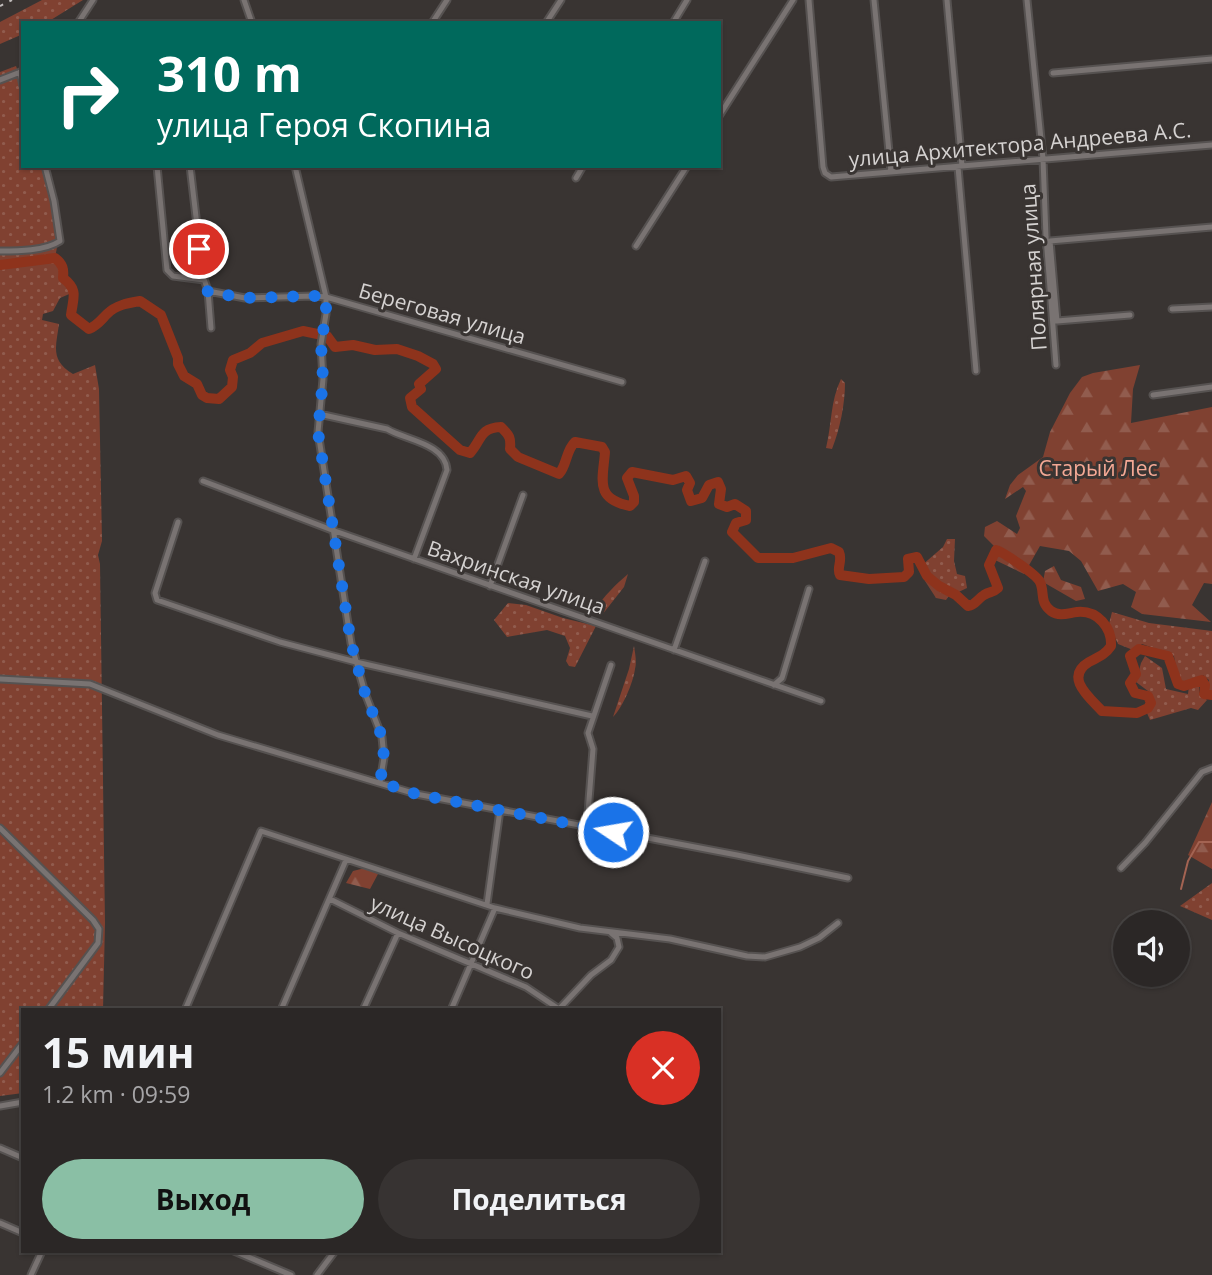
<!DOCTYPE html>
<html lang="ru">
<head>
<meta charset="utf-8">
<style>
	:root { --surface:#2b2726; --page:#373332; --text:#f1f3f6; --muted:#a6a5a7; --line:#474443; --accent:#8abfa5 }
	body { margin:0; font-family:"Open Sans",sans-serif; background:var(--page); color:var(--text); height:100vh; display:flex; flex-direction:column; font-size:26px; white-space:nowrap }
	* { box-sizing:border-box; margin:0 }
	p { font-size:23px; color:var(--muted) }
	.icon { flex:none; width:38px; height:38px; fill:none; stroke:currentColor; stroke-width:2; stroke-linecap:round; stroke-linejoin:round }
	.map { position:relative; flex:1; overflow:hidden }
	.sheet { position:absolute; left:21px; top:1008px; width:700px; height:245px; display:flex; flex-direction:column; background:var(--surface); border-radius:0px; box-shadow:0 2px 5px #0004,0 0 0 2px var(--line) }
	.sheet>* { flex:none }
	.guide { position:absolute; left:21px; top:21px; width:700px; height:147px; border-radius:0px; box-shadow:0 2px 5px #0004,0 0 0 2px var(--line); background:#00695c; color:#fff; overflow:hidden }
	.buttons { position:absolute; left:1113px; top:910px; display:grid; gap:14px }
	.buttons a { display:grid; place-items:center; width:77px; height:77px; border-radius:50%; background:var(--surface); box-shadow:0 2px 5px #0004,0 0 0 2px var(--line); font-size:35px }
	.pin { position:absolute; display:grid; place-items:center; width:60px; height:60px; color:#fff; margin:-30px; border:4px solid #fff; border-radius:50%; box-shadow:0 2px 7px #0007 }
	.me { position:absolute; width:77px; margin:-38px; rotate:282deg; stroke-linejoin:round; filter:drop-shadow(0 0 5px #0008) }
	.turn { display:flex; align-items:center; gap:24px; height:147px; padding:0 21px; font-size:32px }
	.turn .icon { width:91px; height:91px; stroke-width:2.5 }
	.turn b { display:block; font-size:49px; line-height:60px }
	.round { display:grid; place-items:center; flex:none; width:74px; height:74px; border-radius:37px; background:var(--page) }
	.overview { display:flex; align-items:center; justify-content:space-between; height:119px; padding:0 21px }
	h1 { font-size:42px; font-weight:700; line-height:52px }
	.action { display:flex; gap:14px; margin-top:auto; padding:14px 21px }
	.action a { flex:1; height:80px; border-radius:42px; background:var(--accent); color:#111; font-size:28px; font-weight:700; line-height:80px; text-align:center }
	.action a+a { background:var(--page); color:var(--text) }
	.map>svg:first-child { display:block }
	.grass { fill:url(#grass-dots) }
	.forest { fill:url(#forest-firs) }
	.lines { fill:none; stroke-linecap:round; stroke-linejoin:round }
	.stream { stroke:#a36352; stroke-width:2 }
	.river { stroke:#8e331c; stroke-width:10 }
	.minor-casing { stroke:#565251; stroke-width:9 }
	.minor { stroke:#797372; stroke-width:5 }
	.rail { stroke:#c0bcbb; stroke-width:2; stroke-dasharray:3.5 7; stroke-linecap:butt }
	.route { stroke:#1a73e8; stroke-width:12; stroke-dasharray:0 21.6 }
	.labels { text-anchor:middle; stroke-width:6; stroke-linejoin:round; paint-order:stroke }
	.street-label { font-size:21px; fill:#d5d2d1; stroke:#393432 }
	.park-label { font-size:21px; fill:#f5a995; stroke:#393432 }
</style>
</head>
<body>
<div class="map">
<svg width="1212" height="1275" viewBox="0 0 1212 1275">
	<defs>
		<pattern id="grass-dots" width="8" height="8" patternUnits="userSpaceOnUse" patternTransform="scale(1.75)"><rect width="8" height="8" fill="#804131"/><path d="M2 2h.1M6 6h.1" fill="none" stroke="#915c4e" stroke-width="1.8" stroke-linecap="round"/></pattern>
		<pattern id="forest-firs" width="22" height="20" patternUnits="userSpaceOnUse" patternTransform="scale(1.75)"><rect width="22" height="20" fill="#804131"/><path d="M5 1l3.5 6h-7zM16 11l3.5 6h-7z" fill="#915c4e"/></pattern>
	</defs>
	<rect width="100%" height="100%" fill="#393432"/>
	<!-- grass -->
	<path class="grass" d="M 42,0 L 83,0 L 46,23 L 23,23 L 23,34 L 0,44 L 0,22 Z
		M 16,66 L 23,86 L 23,166 L 45,166 L 60,231 L 55,258 L 64,270 L 63,278 L 72,285 L 74,292 L 60,298 L 53,311 L 43,314 L 42,320 L 59,324 C 56,347 50,360 73,374 L 95,365 L 99,389 L 102,541 L 98,555 L 100,564 L 105,923 L 103,1010 L 23,1010 L 23,1093 L 0,1096 L 0,72 Z
		M 841,379 L 845,383 C 845,404 840,429 832,449 L 826,448 C 832,424 830,402 841,379 Z
		M 947,539 L 955,539 L 954,561 L 957,574 L 965,576 L 967,588 L 948,597 L 946,600 L 936,598 L 925,581 L 921,566 L 943,547 Z
		M 628,574 L 624,587 L 602,615 L 597,615 L 595,610 C 604,596 615,585 628,574 Z
		M 508,603 L 526,605 L 563,618 L 596,626 L 575,667 L 569,666 L 566,661 L 570,648 L 565,636 L 547,630 L 507,637 L 494,620 Z
		M 1112,612 L 1149,623 L 1212,631 L 1212,692 L 1206,691 L 1209,680 L 1203,675 L 1185,683 L 1178,679 L 1174,656 L 1171,654 L 1142,644 L 1133,650 L 1118,644 L 1109,624 Z
		M 634,646 C 635,653 637,662 635,669 C 633,683 623,707 613,717 L 629,669 Z
		M 1145,656 L 1162,668 L 1166,689 L 1188,694 L 1189,686 L 1199,684 L 1199,693 L 1207,700 L 1198,710 L 1191,708 L 1150,720 L 1147,713 L 1154,706 L 1152,694 L 1136,682 L 1141,663 Z
		M 1212,883 L 1212,920 L 1180,906 Z"/>
	<!-- forest -->
	<path class="forest" d="M 1140,365 L 1133,389 L 1131,423 L 1212,407 L 1212,584 L 1204,583 L 1192,605 L 1211,622 L 1142,614 L 1131,607 L 1136,592 L 1123,584 L 1098,591 L 1081,561 L 1069,551 L 1040,546 L 1024,574 L 995,560 L 999,551 L 984,536 L 985,527 L 997,521 L 1017,534 L 1020,528 L 1016,516 L 1026,491 L 1023,487 L 1005,499 L 1010,485 L 1018,475 L 1043,457 L 1050,432 L 1070,393 L 1082,377 L 1093,373 Z
		M 1054,566 L 1061,580 L 1081,587 L 1085,599 L 1076,601 L 1043,582 L 1045,571 Z
		M 1212,802 L 1212,869 L 1188,855 Z
		M 365,868 L 378,874 L 370,889 L 346,883 L 353,871 Z"/>
	<g class="lines">
		<!-- stream -->
		<path class="stream" d="M 1181,889 L 1188,861 L 1199,842 L 1212,842"/>
		<!-- river -->
		<path class="river" d="M 0,265 L 55,258 C 63,264 64,269 63,278 C 79,290 73,298 71,315 L 89,329 C 98,325 101,320 107,314 C 116,305 128,303 140,301 L 161,315 L 178,358 L 178,364 L 184,376 L 197,384 L 202,395 L 207,398 L 219,399 L 232,387 L 233,377 L 230,370 L 233,360 L 250,353 L 262,343 L 303,331 L 327,336 L 335,347 L 353,345 L 375,350 L 397,349 L 418,356 L 433,364 L 436,369 L 419,384 L 421,389 L 410,398 L 412,407 L 460,450 L 470,453 C 482,440 479,428 501,427 C 510,436 511,438 510,449 L 518,457 L 559,474 C 567,465 566,450 575,442 L 602,447 L 605,452 C 603,479 594,499 630,506 L 634,502 L 634,496 L 627,478 L 632,472 L 673,480 L 686,476 L 690,483 L 687,490 L 691,501 L 702,498 L 709,485 L 718,482 L 721,489 L 719,504 L 727,507 L 735,504 L 746,511 L 746,520 L 736,523 L 732,532 L 758,558 L 793,558 L 831,548 L 839,552 C 843,561 836,568 840,575 L 869,579 L 904,577 L 909,572 L 908,559 L 917,557 L 927,576 L 939,586 L 956,595 L 968,606 C 976,605 977,599 984,595 C 990,591 993,593 998,588 L 989,565 L 996,550 C 1003,552 1037,575 1040,582 C 1045,592 1039,602 1051,611 C 1060,617 1068,613 1077,612 C 1098,610 1112,628 1111,646 C 1105,655 1098,657 1089,662 C 1064,677 1089,697 1102,711 L 1137,713 L 1148,708 L 1151,703 L 1148,696 L 1135,693 L 1130,683 L 1136,674 L 1130,656 L 1139,649 L 1168,656 L 1178,684 L 1184,686 L 1202,680 L 1205,685 L 1204,694 L 1212,695"/>
		<!-- minor casing -->
		<g class="minor-casing">
			<path id="minor" d="M 244,0 L 252,23
				M 809,0 L 823,167 L 825,173 L 831,177 L 1212,145
				M 874,0 L 891,172
				M 947,0 L 962,166
				M 1027,0 L 1043,159 L 1046,237 L 1056,365
				M 78,23 L 93,0
				M 432,23 L 447,0
				M 546,23 L 561,0
				M 673,23 L 687,0
				M 20,72 L 23,86
				M 1053,73 L 1212,59
				M 0,80 L 23,71
				M 719,116 L 793,0
				M 157,166 L 167,270 L 173,276 L 204,280
				M 190,166 L 203,276 L 208,291 L 211,328
				M 295,166 L 326,297 L 326,314 L 321,344 L 323,379 L 318,432 L 351,643 L 365,693 L 382,737 L 384,758 L 380,782
				M 958,167 L 976,371
				M 576,178 L 583,166
				M 636,246 L 687,166
				M 0,251 C 18,251 45,251 60,241 L 54,201 L 45,166
				M 208,291 L 245,298 L 314,296 L 326,297 L 622,382
				M 1172,309 L 1212,307
				M 1130,315 L 1057,321 L 1050,241 L 1212,227
				M 1153,395 L 1212,387
				M 319,414 L 387,429 C 405,440 445,443 447,470 L 414,559
				M 203,481 L 332,530 L 821,701
				M 178,522 L 155,593 L 157,600 L 280,642 L 356,662 L 592,716
				M 490,586 L 523,495
				M 674,650 L 705,561
				M 0,679 L 90,684 L 218,735 L 416,794 L 737,855 L 848,878
				M 774,685 L 782,678 L 809,589
				M 587,826 L 593,749 L 588,733 L 611,665
				M 0,828 L 93,920 L 99,929 L 98,943 L 48,1010
				M 1121,868 L 1145,843 L 1202,772 L 1212,768
				M 330,899 L 398,933 L 526,987 L 559,1009
				M 487,904 L 500,810
				M 559,1009 L 591,975 L 611,960 L 619,947 L 617,938 L 610,932
				M 185,1010 L 261,831 L 495,908 L 580,928 L 670,939 L 747,956 L 765,957 L 800,947 L 819,938 L 838,923
				M 281,1010 L 346,860
				M 363,1010 L 398,933
				M 451,1010 L 495,908
				M 0,1073 L 23,1043
				M 0,1106 L 23,1102
				M 0,1148 L 23,1158
				M 0,1223 L 23,1233
				M 234,1251 L 291,1275
				M 31,1275 L 42,1251
				M 317,1275 L 335,1251"/>
		</g>
		<!-- minor -->
		<use href="#minor" class="minor"/>
		<!-- rail -->
		<path class="rail" d="M 0,6 L 12,0"/>
	</g>
	<g class="lines">
		<!-- route -->
		<path class="route" d="M 199,249 L 203,276 L 208,292 L 245,298 L 314,296 L 326,298 L 326,314 L 321,344 L 323,379 L 318,432 L 351,643 L 365,693 L 382,737 L 384,758 L 380,782 L 416,794 L 613,832"/>
	</g>
	<g class="labels">
		<!-- street labels -->
		<g class="street-label">
			<text transform="translate(1020 145) rotate(-5)" y="7">улица Архитектора Андреева А.С.</text>
			<text transform="translate(1034 267) rotate(-94)" y="7">Полярная улица</text>
			<text transform="translate(442 314) rotate(16)" y="7">Береговая улица</text>
			<text transform="translate(516 578) rotate(19)" y="7">Вахринская улица</text>
			<text transform="translate(452 938) rotate(24)" y="7">улица Высоцкого</text>
		</g>
		<!-- park labels -->
		<g class="park-label">
			<text x="1098" y="476">Старый Лес</text>
		</g>
	</g>
</svg>
<div class="buttons">
<a><svg class="icon" aria-label="sound" viewBox="0 0 24 24"><path d="M4 9h4l5-4v14l-5-4H4zM17 9q2 3 0 6"/></svg></a>
</div>
<div class="pin" style="left:199px;top:249px;background:#d93025"><svg class="icon" aria-label="arrive" viewBox="0 0 24 24"><path d="M6 21V4h12l-3 4 3 4H6"/></svg></div>
<svg class="me" style="left:613px;top:832px" viewBox="-20 -20 40 40"><circle r="17" fill="#1a73e8" stroke="#fff" stroke-width="3"/><path d="M0-11L8 9 0 5-8 9z" fill="#fff"/></svg>
<div class="guide">
<div class="turn"><svg class="icon" aria-label="right" viewBox="0 0 24 24"><path d="M7 20v-9h11M14 6l5 5-5 5"/></svg><div><b>310 m</b>улица Героя Скопина</div></div>
</div>
<section class="sheet">
<div class="overview"><div><h1>15 мин</h1><p>1.2 km · 09:59</p></div><a class="round" style="background:#d93025;color:#fff"><svg class="icon" aria-label="close" viewBox="0 0 24 24"><path d="M6 6l12 12M18 6L6 18"/></svg></a></div>
<div class="action"><a>Выход</a><a>Поделиться</a></div>
</section>
</div>
</body>
</html>
